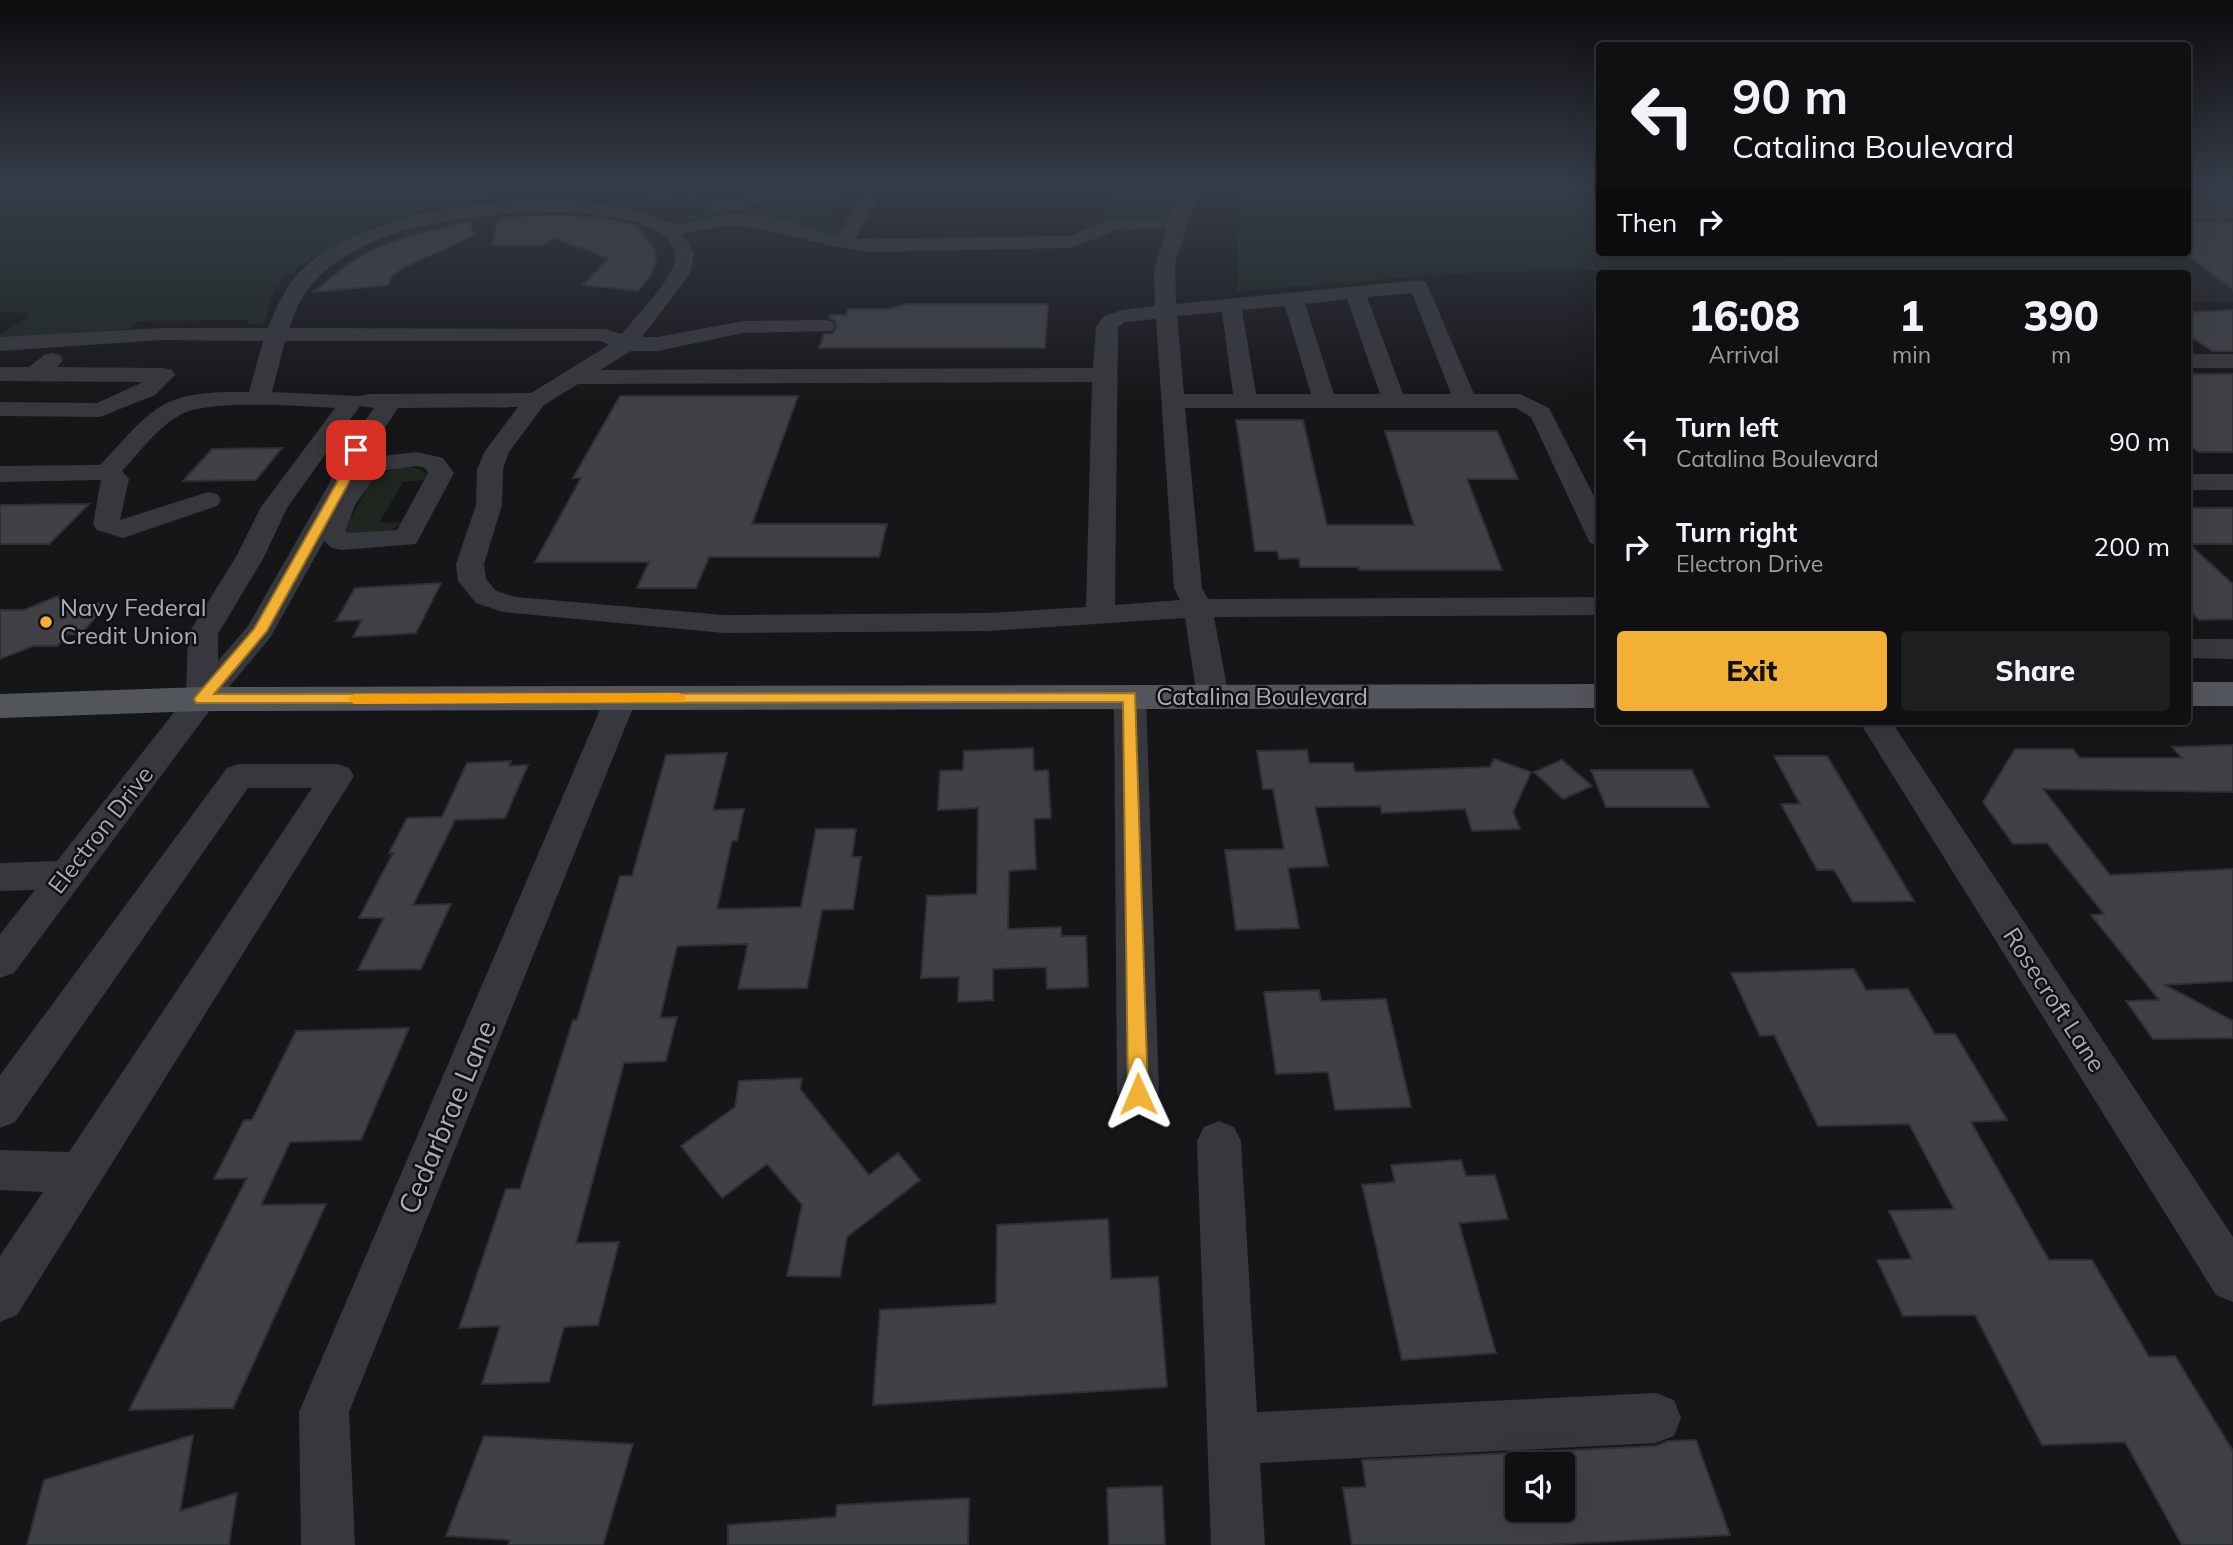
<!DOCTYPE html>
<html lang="en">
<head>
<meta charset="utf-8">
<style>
	:root { --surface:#101012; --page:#1e1e20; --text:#f1f3f6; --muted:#9c9d9f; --line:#303032; --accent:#f2b134 }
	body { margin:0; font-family:Mulish,sans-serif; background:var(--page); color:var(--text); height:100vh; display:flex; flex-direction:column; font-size:26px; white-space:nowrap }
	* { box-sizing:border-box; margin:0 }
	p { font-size:23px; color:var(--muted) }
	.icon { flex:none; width:38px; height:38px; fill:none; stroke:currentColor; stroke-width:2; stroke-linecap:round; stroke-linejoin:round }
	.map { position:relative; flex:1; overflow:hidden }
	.side { position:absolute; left:1596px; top:270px; width:595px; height:455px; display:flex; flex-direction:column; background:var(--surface); border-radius:7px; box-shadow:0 7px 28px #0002,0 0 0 2px var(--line) }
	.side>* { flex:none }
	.banner { position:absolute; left:1596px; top:42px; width:595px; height:214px; border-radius:7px; box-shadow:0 7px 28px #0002,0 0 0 2px var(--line); background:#101012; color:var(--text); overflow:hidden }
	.fabs { position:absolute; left:1505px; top:1452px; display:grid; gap:14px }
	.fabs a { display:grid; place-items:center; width:70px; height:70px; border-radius:7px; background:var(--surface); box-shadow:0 7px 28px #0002,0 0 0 2px var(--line); font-size:35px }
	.pin { position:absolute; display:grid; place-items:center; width:60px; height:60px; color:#fff; margin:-30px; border-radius:14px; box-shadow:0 4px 10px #0006 }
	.me { position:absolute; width:77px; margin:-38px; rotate:359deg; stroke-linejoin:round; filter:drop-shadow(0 0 5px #0008) }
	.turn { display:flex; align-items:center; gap:24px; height:147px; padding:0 21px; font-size:32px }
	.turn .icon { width:91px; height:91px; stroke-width:2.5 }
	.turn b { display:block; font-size:49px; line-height:60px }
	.then { display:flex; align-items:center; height:66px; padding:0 21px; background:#0003; gap:14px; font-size:26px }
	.eta { display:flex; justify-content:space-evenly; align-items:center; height:119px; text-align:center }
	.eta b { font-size:42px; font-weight:800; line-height:49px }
	.primary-button { display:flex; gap:14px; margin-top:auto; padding:14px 21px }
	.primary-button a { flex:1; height:80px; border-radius:7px; background:var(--accent); color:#111; font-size:28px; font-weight:800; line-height:80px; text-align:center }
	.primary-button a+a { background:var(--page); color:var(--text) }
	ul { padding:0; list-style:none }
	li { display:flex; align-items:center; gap:21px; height:105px; padding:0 21px }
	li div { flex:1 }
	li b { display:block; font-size:26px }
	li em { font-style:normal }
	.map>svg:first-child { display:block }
	.built { fill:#222225 }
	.green { fill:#1e261f }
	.building { fill:#404145; stroke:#303034; stroke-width:2; fill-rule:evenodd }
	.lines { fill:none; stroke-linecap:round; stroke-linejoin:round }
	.minor { fill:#37383d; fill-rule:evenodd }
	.major { fill:#53555c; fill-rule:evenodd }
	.route { fill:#f2b134; stroke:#9d7322; stroke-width:2 }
	.slow { fill:#f59e0b }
	.poi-dot { fill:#f2b134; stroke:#111113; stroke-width:2.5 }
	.labels { text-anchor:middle; stroke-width:5; stroke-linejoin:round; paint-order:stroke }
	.poi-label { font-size:24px; fill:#a8adb8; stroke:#111113; text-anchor:start }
	.street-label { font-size:24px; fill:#a8adb8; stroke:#111113 }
	.near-street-label { font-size:28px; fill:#a8adb8; stroke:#111113 }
</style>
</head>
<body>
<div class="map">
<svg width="2233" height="1545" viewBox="0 0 2233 1545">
	<rect width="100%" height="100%" fill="#161618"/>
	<!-- built -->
	<path class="built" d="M 1245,187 L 1599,187 L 1600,252 L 2188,252 L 2188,187 L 2233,187 L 2233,302 L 2188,302 L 2188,273 L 1698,273 L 1696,268 L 1477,272 L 1237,291 Z"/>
	<!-- green -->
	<path class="green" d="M 0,187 L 629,187 L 701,199 L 725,198 L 746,187 L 750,188 L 750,194 C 738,203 672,211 658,207 L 663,203 L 640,197 L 642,195 L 627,192 L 621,195 C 542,188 424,199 352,233 L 357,237 C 331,248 283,269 272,297 C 268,305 268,315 264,323 L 247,325 L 249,320 L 138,321 L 131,329 L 0,338 L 0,334 L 27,318 L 28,313 L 0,312 Z
		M 773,187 L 887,187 L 872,188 L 869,192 L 872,193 L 868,197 L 842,197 L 821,226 L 845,229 L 837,236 L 736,215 L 686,221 L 681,218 C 702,206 772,220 773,187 Z
		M 1103,187 L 1176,187 L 1181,193 L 1171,217 L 1126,217 L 1101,224 L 1109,195 Z
		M 1239,187 L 1599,187 L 1600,252 L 1768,252 L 1789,273 L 1681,273 L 1679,269 L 1477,272 L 1237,291 Z
		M 407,466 L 420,469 L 427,474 L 424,480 L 403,482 L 379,523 L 402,522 C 388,538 361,540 343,531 L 365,493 L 363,491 L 370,476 Z"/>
	<!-- building -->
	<path class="building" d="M 2188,187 L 2233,187 L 2233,206 L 2188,206 Z
		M 555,215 L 613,220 L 637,226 L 655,250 L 656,262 L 651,275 L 638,291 L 583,285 L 609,258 L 554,238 L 543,245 L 493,245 L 498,218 Z
		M 469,221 L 474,235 L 403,268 L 392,276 L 388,285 L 314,292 L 351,262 L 373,250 L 404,238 Z
		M 2188,221 L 2233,222 L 2233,290 L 2188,256 Z
		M 905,304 L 1048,304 L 1045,348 L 819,348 L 824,334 L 832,334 L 837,327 L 834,320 L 829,318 L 830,315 L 846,315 L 848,309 L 889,309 Z
		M 2233,310 L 2233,351 L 2212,351 L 2188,335 L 2188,312 Z
		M 2188,374 L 2233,374 L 2233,452 L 2198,452 L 2188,444 Z
		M 620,396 L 798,396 L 752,524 L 887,524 L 879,557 L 709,557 L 696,588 L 637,588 L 649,562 L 535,562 L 581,478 L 573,478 Z
		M 1236,420 L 1303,420 L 1327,525 L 1414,525 L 1385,431 L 1497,431 L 1518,479 L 1467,479 L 1502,570 L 1359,570 L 1358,567 L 1300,567 L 1299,558 L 1279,559 L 1277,551 L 1255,551 Z
		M 282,448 L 256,480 L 183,481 L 212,449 Z
		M 89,504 L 49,544 L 0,544 L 0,505 Z
		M 2188,508 L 2233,508 L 2233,544 L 2189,544 L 2233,584 L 2233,619 L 2199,620 L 2188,609 Z
		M 441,583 L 416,633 L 353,637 L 362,620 L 336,621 L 355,588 Z
		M 58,596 L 63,604 L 108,603 L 80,635 L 68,634 L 57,646 L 33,646 L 0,659 L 0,610 L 24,610 Z
		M 2233,745 L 2233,792 L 2043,789 L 2110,875 L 2233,869 L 2233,981 L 2165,985 L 2233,1021 L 2233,1038 L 2153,1039 L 2126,1001 L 2159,1000 L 2091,915 L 2104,914 L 2047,843 L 2013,844 L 1983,802 L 2015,749 L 2073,749 L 2080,758 L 2182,758 L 2172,747 Z
		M 1033,748 L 1034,771 L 1048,770 L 1051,818 L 1034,819 L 1036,869 L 1009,871 L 1008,929 L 1061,927 L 1061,936 L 1086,936 L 1088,987 L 1047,989 L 1046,967 L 993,969 L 993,1000 L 958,1002 L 959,977 L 921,978 L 927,896 L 977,894 L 978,808 L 938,810 L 940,771 L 963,770 L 964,751 Z
		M 1307,750 L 1309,763 L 1353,763 L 1355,772 L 1490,767 L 1494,759 L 1531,772 L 1513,812 L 1520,829 L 1472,831 L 1465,809 L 1382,813 L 1380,806 L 1315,807 L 1328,866 L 1288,868 L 1299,928 L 1236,930 L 1225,850 L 1284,849 L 1273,789 L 1263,789 L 1257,751 Z
		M 727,753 L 713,810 L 744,809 L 737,841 L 732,841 L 717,909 L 801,907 L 816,829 L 856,829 L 852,857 L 861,857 L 853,909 L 822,910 L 807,988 L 738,989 L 748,944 L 677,946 L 660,1018 L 677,1017 L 666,1061 L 624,1063 L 576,1243 L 619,1242 L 598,1325 L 564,1327 L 549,1382 L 482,1384 L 500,1326 L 459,1328 L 506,1189 L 520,1189 L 573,1020 L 577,1020 L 620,876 L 632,876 L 666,755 Z
		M 1774,756 L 1827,756 L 1914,901 L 1853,902 L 1834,870 L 1817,870 L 1781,804 L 1800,804 Z
		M 1562,760 L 1592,786 L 1563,799 L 1534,772 Z
		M 511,761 L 509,766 L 528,765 L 505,818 L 455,820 L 413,905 L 451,904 L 421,969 L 358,970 L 384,918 L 359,918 L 393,853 L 389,853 L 407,818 L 442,817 L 467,763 Z
		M 1591,770 L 1692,770 L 1709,807 L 1606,807 Z
		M 1854,969 L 1866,990 L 1908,989 L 1935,1034 L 1955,1034 L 2007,1120 L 1971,1122 L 2049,1260 L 2092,1260 L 2149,1357 L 2175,1356 L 2233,1451 L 2233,1545 L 2182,1545 L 2125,1442 L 2042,1445 L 1975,1315 L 1903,1316 L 1877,1260 L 1912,1259 L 1889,1211 L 1954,1209 L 1909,1124 L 1818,1126 L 1774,1035 L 1760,1036 L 1731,973 Z
		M 1319,990 L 1321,1001 L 1386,999 L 1411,1107 L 1335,1110 L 1328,1072 L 1276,1074 L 1264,992 Z
		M 409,1028 L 361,1140 L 290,1142 L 261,1205 L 326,1204 L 233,1408 L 129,1410 L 247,1178 L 214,1179 L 244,1120 L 252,1120 L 296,1031 Z
		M 802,1078 L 800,1089 L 869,1175 L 898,1153 L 920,1180 L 847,1237 L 840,1277 L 787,1276 L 802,1205 L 767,1164 L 722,1198 L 681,1146 L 735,1107 L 739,1081 Z
		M 1461,1160 L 1466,1176 L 1495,1175 L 1508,1219 L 1459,1223 L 1496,1353 L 1402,1360 L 1362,1185 L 1395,1182 L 1391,1165 Z
		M 1108,1219 L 1111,1279 L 1158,1277 L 1167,1387 L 873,1405 L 880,1310 L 996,1304 L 997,1225 Z
		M 193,1435 L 180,1511 L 237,1493 L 229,1545 L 27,1545 L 44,1480 Z
		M 484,1436 L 633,1444 L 603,1545 L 508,1545 L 510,1540 L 446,1536 Z
		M 1696,1440 L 1730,1535 L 1545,1545 L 1352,1545 L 1343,1488 L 1366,1487 L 1362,1460 L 1656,1446 L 1668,1441 ZM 1517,1465 L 1563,1465 L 1563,1510 L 1517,1510 Z
		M 1162,1486 L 1165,1545 L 1109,1545 L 1107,1488 Z
		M 969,1498 L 968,1545 L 728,1545 L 728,1525 L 836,1517 L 837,1505 Z"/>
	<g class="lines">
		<!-- minor -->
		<path class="minor" d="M 674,187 L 742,187 C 731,198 692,194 677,191 Z
			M 750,187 L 768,187 L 767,196 C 757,208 715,219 704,207 C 715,196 736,203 749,194 Z
			M 1182,187 L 1200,187 L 1175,263 L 1176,304 L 1419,280 L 1426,282 L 1474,394 L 1520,394 L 1549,408 L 1600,508 L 1600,545 L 1590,543 L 1587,537 L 1531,417 L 1515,408 L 1185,408 L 1202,588 L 1208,599 L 1600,597 L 1600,615 L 1214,617 L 1229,697 L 1224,704 L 1213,707 L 1202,704 L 1197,697 L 1185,618 L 989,631 L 724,633 L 503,612 L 476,603 L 458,581 L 456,564 L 476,505 L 477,469 L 485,451 L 518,407 L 398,408 L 365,458 L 417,452 L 443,458 L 454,473 L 416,544 L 342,550 L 332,548 L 324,541 L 270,638 L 213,706 L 14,973 L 0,978 L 0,934 L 35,890 L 0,891 L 0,863 L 57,861 L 186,697 L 188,634 L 236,557 L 261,507 L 335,408 C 301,406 206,399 180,415 C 157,428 140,452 122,471 L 129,479 L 120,520 L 208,492 L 217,494 L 221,500 L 217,506 L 123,538 L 97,530 L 93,524 L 101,480 L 0,482 L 0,466 L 100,465 C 120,445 139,419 163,405 C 188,391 222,392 249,392 L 263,341 L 161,340 L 0,351 L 0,337 L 161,328 L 268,328 C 277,305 288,281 307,265 C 377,208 507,194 594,203 C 615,205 636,210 656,217 C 662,219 670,224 676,224 C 693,225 711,216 728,214 C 763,210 804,227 838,236 L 862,195 L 868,194 L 877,199 L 855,239 L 1068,236 L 1115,219 L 1171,217 ZM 555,212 C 585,213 703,218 669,275 C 656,296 637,315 622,334 L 605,329 L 289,328 C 295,313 300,298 311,285 C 364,222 479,214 555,212 ZM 730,225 C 778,230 824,247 872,252 L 1070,248 L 1118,230 L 1167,228 L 1154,270 L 1155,306 L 1122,310 L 1104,316 L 1096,327 L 1093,368 L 600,370 L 631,351 L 658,351 L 743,333 L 832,331 L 835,326 L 832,321 L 824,320 L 743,321 L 658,337 L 642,337 L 690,274 L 694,253 L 682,234 ZM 1412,293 L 1451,394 L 1403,394 L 1367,297 ZM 1347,299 L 1380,394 L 1334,394 L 1305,304 ZM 1285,306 L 1311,394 L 1256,394 L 1242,310 ZM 1222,312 L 1233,394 L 1184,394 L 1177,316 ZM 1156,319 L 1174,588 L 1180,600 L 1115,605 L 1118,327 L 1125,322 ZM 285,341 L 602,341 L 609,345 L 531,393 L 369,394 L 360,396 L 272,392 ZM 1092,382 L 1086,607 L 989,613 L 724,615 L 516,597 L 496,591 L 486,579 L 484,564 L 502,505 L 503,469 L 509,452 L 544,405 L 578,384 ZM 360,406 L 374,408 L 344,450 L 329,484 L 248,626 L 218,661 L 218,634 L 264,557 L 287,508 ZM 417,466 L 425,468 L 428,473 L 397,530 L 348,533 L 345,531 L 355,505 L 379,471 Z
			M 2188,208 L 2233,209 L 2233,219 L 2188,218 Z
			M 52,353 L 60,355 L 63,360 L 57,367 L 164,368 L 172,370 L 175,375 L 155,395 L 100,417 L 0,416 L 0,402 L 97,403 L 143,382 L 0,381 L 0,367 L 29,367 L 44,355 Z
			M 2188,354 L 2233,354 L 2233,368 L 2188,368 Z
			M 2188,474 L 2233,474 L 2233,490 L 2188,490 Z
			M 2188,639 L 2233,639 L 2233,659 L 2188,658 Z
			M 1130,687 L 1141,690 L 1146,697 L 1159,1094 L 1153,1107 L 1138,1113 L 1123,1107 L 1117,1094 L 1114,697 L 1119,690 Z
			M 621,688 L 632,691 L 637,698 L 349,1412 L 355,1545 L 301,1545 L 299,1412 L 605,698 L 610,691 Z
			M 1859,721 L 1891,721 L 2233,1237 L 2233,1302 L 2216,1295 Z
			M 239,764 L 337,764 L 349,768 L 354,776 L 17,1315 L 0,1322 L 0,1256 L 43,1192 L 0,1190 L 0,1150 L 69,1152 L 312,788 L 248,788 L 15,1122 L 0,1128 L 0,1075 L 227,768 Z
			M 1219,1121 L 1234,1127 L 1241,1141 L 1257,1412 L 1656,1393 L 1674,1400 L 1681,1418 L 1674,1436 L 1656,1443 L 1260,1463 L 1265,1545 L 1211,1545 L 1197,1141 L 1204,1127 Z"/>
		<!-- major -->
		<path class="major" d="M 2188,682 L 2233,682 L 2233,706 L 2188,706 Z
			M 1600,684 L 1600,708 L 202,711 L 0,718 L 0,694 L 202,687 Z"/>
	</g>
	<!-- sky -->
	<linearGradient id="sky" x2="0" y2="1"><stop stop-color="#0c0c0d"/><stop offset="0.46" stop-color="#363c48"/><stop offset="1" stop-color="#363c48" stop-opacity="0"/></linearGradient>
	<rect width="2233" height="403" fill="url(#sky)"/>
	<!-- route -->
	<path class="route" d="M 356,446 L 362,450 L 348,484 L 267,631 L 214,694 L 1135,693 L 1148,1094 L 1145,1101 L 1138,1103 L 1131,1101 L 1128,1094 L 1123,702 L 196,703 L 194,699 L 196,696 L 254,629 L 336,484 L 350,450 Z"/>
	<!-- slow -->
	<path class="slow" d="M 678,693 L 684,695 L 686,698 L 684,702 L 354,704 L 347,699 L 354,694 Z"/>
	<!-- markers -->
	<circle class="poi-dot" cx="46" cy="622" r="7"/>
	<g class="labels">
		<!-- poi labels -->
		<g class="poi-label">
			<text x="60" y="616">Navy Federal<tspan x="60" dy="28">Credit Union</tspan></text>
		</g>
		<!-- street labels -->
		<g class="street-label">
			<text x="1262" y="705">Catalina Boulevard</text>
			<text transform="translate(101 830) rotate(-52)" y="8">Electron Drive</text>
			<text transform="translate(2054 1000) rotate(57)" y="8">Rosecroft Lane</text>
		</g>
		<!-- near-street labels -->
		<g class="near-street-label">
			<text transform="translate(447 1117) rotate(-67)" y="10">Cedarbrae Lane</text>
		</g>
	</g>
</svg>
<div class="fabs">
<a><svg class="icon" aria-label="sound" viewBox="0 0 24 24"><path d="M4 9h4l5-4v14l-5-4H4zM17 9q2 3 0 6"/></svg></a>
</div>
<div class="pin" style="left:356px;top:450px;background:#d93025"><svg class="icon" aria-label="arrive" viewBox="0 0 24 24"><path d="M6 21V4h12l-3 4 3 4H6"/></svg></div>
<svg class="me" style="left:1138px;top:1094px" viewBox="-20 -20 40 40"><path d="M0-17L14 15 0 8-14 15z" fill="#f2b134" stroke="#fff" stroke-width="4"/></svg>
<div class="banner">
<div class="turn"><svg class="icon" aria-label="left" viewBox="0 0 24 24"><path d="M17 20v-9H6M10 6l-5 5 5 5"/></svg><div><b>90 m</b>Catalina Boulevard</div></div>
<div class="then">Then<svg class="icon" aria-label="right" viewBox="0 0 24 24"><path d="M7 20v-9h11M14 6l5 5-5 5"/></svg></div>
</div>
<section class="side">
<div class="eta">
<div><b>16:08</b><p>Arrival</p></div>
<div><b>1</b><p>min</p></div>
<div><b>390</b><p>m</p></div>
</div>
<ul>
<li><svg class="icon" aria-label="left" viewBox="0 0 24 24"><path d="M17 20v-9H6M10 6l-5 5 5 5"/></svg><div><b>Turn left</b><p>Catalina Boulevard</p></div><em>90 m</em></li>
<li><svg class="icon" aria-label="right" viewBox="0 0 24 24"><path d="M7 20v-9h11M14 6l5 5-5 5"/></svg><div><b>Turn right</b><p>Electron Drive</p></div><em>200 m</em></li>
</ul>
<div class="primary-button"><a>Exit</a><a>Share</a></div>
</section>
</div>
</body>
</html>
